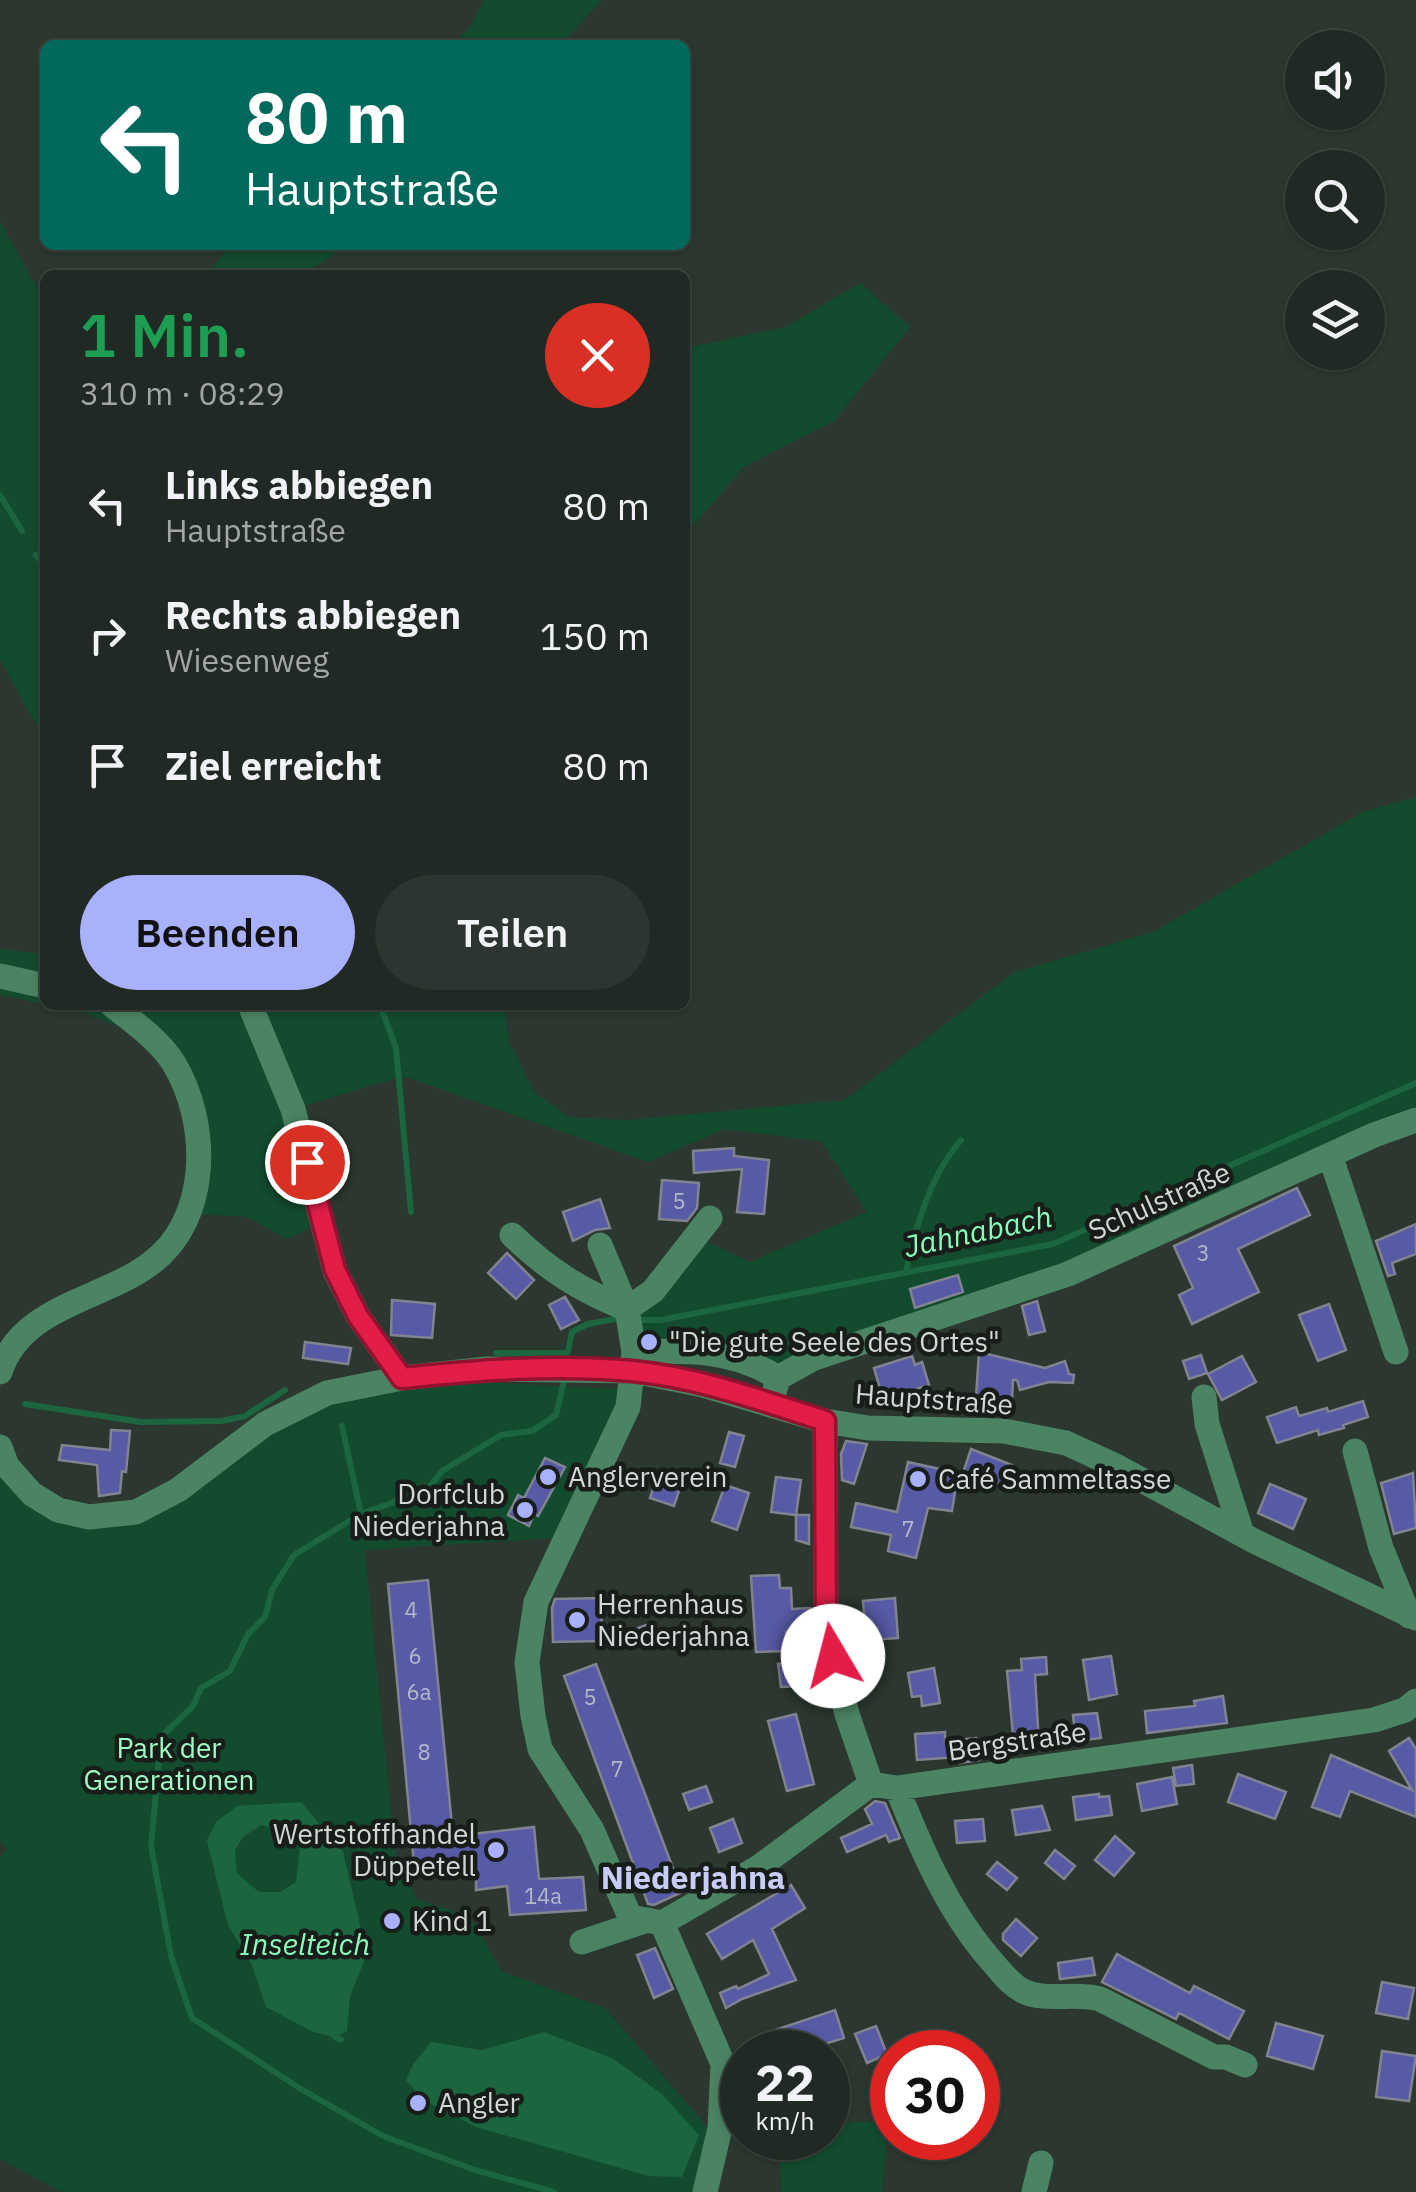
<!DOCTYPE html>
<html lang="de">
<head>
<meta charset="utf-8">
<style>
	:root { --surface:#202923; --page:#2d3530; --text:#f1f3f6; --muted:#a2a6a6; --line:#3d4541; --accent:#a9b0fc }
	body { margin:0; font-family:"IBM Plex Sans",sans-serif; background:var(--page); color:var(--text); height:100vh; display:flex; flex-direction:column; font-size:38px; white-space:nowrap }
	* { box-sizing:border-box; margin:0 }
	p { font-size:32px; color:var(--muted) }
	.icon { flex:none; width:55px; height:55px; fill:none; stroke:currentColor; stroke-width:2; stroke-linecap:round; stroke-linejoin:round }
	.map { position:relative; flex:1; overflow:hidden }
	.panel { position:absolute; left:40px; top:270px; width:650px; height:740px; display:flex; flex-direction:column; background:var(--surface); border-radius:15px; box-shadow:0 2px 8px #0004,0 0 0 2px var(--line) }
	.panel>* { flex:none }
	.banner { position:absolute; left:40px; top:40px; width:650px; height:210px; border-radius:15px; box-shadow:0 2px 8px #0004,0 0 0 2px var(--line); background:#00695c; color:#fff; overflow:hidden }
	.tools { position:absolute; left:1285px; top:30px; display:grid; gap:20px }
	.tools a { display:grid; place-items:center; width:100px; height:100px; border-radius:50%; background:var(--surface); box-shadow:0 2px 8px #0004,0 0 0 2px var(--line); font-size:50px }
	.speed { position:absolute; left:720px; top:2030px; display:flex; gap:20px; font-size:50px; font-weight:700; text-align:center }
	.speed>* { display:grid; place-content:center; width:130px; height:130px; border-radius:50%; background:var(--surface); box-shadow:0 2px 8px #0004,0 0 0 2px var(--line); line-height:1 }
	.speed small { font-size:25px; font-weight:400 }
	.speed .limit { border:15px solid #d22; background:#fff; color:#111 }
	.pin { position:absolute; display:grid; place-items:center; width:85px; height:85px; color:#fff; margin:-42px; border:5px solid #fff; border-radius:50%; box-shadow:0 2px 10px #0007 }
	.me { position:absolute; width:110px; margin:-55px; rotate:352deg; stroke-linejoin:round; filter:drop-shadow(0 0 8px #0008) }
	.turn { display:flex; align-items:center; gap:35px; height:210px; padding:0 40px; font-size:45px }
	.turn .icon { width:130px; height:130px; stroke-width:2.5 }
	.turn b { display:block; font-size:70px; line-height:85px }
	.round { display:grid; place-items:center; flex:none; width:105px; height:105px; border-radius:52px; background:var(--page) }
	.summary { display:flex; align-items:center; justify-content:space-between; height:170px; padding:0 40px }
	h1 { font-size:60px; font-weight:600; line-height:75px; color:#1e9e55 }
	.button { display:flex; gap:20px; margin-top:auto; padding:20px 40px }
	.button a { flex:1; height:115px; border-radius:60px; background:var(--accent); color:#111; font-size:40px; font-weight:600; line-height:115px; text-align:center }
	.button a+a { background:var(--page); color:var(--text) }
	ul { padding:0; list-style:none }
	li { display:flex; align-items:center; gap:30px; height:130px; padding:0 40px }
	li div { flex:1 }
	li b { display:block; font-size:38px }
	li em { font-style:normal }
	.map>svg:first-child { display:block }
	.green { fill:#124b2e; fill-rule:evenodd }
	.water { fill:#1b653f; fill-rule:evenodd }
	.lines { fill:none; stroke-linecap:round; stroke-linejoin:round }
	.stream { stroke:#1b653f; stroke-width:6 }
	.building { fill:#575aa5; stroke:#818391; stroke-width:2.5 }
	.minor { stroke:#4b8462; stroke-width:25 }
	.route-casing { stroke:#92132f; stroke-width:25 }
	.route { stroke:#e11d48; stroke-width:18 }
	.poi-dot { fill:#a9b0fc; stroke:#181d1a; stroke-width:4 }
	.labels { text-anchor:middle; stroke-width:9; stroke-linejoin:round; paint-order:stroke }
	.number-label { font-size:22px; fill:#b2b9c8 }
	.street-label { font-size:28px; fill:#d1d9d4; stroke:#181d1a }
	.poi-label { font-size:28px; fill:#d1d9d4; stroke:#181d1a; text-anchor:start }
	.park-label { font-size:28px; fill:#9ffcc4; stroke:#181d1a }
	.water-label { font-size:30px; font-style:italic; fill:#85ffb9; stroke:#181d1a }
	.quarter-label { font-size:32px; font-weight:bold; fill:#c8cdf8; stroke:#181d1a }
</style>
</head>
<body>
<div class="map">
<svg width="1416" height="2192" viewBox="0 0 1416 2192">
	<rect width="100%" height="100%" fill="#2b372f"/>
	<!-- green -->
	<path class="green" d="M 484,0 L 602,0 L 561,45 L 452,45 L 470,28 Z
		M 0,222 L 45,302 L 45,740 L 0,660 Z
		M 232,245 L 346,245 L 305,275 L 198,275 L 210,270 Z
		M 860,283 L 910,327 L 834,421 L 744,467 L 685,535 L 685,348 L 786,327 Z
		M 1416,797 L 1416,1120 L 1207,1212 L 778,1378 L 634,1352 L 627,1309 L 695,1236 L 750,1262 L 867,1212 L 821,1141 L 724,1129 L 648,1162 L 403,1076 L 293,1109 L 323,1223 L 287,1239 L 247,1217 L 187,1213 L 196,1190 L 183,1085 L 132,1032 L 75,1009 L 52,1005 L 504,1005 L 509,1041 L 534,1092 L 569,1117 L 626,1120 L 845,1100 L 1015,972 L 1153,932 L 1365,811 Z
		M 0,949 L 45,954 L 45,1004 L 0,995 Z
		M 458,1381 L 619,1389 L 624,1399 L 555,1538 L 365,1550 L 396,1859 L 417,1899 L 470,1917 L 502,1972 L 605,2008 L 714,2135 L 692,2192 L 62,2192 L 0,2159 L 0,1858 L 7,1849 L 0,1841 L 0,1467 L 89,1527 L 329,1401 ZM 544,2032 L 591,2158 L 563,2151 L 447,2045 L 482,2050 Z
		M 888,2121 L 882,2192 L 781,2192 L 780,2159 L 755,2146 L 758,2138 L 828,2138 L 828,2123 Z"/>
	<!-- water -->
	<path class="water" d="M 301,1802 L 343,1852 L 359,1920 L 365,1959 L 350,1997 L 347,2031 L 335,2037 L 313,2032 L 266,2007 L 252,1965 L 228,1925 L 207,1841 L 216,1822 L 237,1806 ZM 261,1825 L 292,1833 L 300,1847 L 296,1882 L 280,1892 L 259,1892 L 237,1873 L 235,1850 L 243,1837 Z
		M 544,2032 L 612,2058 L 662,2094 L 699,2135 L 682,2177 L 648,2176 L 476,2127 L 423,2100 L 406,2080 L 412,2066 L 431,2042 L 482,2050 Z"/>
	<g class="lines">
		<!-- stream -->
		<path class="stream" d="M 0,495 L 22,531
			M 36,555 L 45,567
			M 380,1005 L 396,1048 L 411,1212
			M 906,1271 C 916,1226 930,1176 961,1140
			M 641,1320 L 661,1320 L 1053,1244 L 1416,1083
			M 496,1353 L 566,1353
			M 565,1365 L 572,1332 L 588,1324 L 615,1319
			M 25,1404 L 141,1422 L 222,1421 L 245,1416 L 285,1390
			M 342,1426 L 361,1514
			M 335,2037 L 341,2040
			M 554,2192 L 475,2170 L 383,2136 L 301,2089 L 192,2018 L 171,1956 L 151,1846 L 161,1737 L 193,1706 L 201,1688 L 230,1671 L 248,1634 L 265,1617 L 272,1590 L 294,1555 L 361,1514 L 427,1490 L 442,1471 L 501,1435 L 532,1431 L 556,1415 L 565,1377"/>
	</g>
	<!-- building -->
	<path class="building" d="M 734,1148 L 734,1156 L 769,1160 L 764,1214 L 737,1212 L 742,1169 L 694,1173 L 693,1151 Z
		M 662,1180 L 699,1183 L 697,1208 L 687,1221 L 659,1219 Z
		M 1297,1188 L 1310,1215 L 1238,1249 L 1259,1292 L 1192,1324 L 1179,1295 L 1193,1288 L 1174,1246 Z
		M 600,1199 L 610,1228 L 595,1230 L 573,1241 L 563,1212 Z
		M 1416,1224 L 1416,1254 L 1392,1263 L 1395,1274 L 1388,1276 L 1376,1241 Z
		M 507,1253 L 534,1280 L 516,1299 L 488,1273 Z
		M 958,1275 L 963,1292 L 915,1308 L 910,1289 Z
		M 565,1297 L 579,1320 L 561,1329 L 549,1305 Z
		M 392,1300 L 435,1304 L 432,1338 L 391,1335 Z
		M 1037,1301 L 1045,1331 L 1029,1335 L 1022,1306 Z
		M 1329,1304 L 1346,1350 L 1318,1361 L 1299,1315 Z
		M 305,1342 L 351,1348 L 348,1364 L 303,1358 Z
		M 979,1352 L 1045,1368 L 1065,1361 L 1069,1374 L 1074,1375 L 1073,1383 L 1049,1382 L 1020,1390 L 1017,1380 L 1013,1380 L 1012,1400 L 976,1397 Z
		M 1201,1355 L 1207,1373 L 1189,1379 L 1183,1361 Z
		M 912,1356 L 915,1365 L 922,1362 L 929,1385 L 883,1399 L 874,1368 Z
		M 1242,1356 L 1256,1382 L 1222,1400 L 1208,1374 Z
		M 1363,1401 L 1368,1417 L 1343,1425 L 1344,1428 L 1319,1435 L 1318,1430 L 1277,1443 L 1267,1417 L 1296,1407 L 1299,1416 L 1327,1408 L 1328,1412 Z
		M 111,1430 L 130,1431 L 126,1472 L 122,1471 L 120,1493 L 99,1496 L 97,1465 L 59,1460 L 62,1445 L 110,1450 Z
		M 729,1432 L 744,1436 L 735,1467 L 720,1463 Z
		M 846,1441 L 867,1444 L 854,1484 L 842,1480 L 841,1454 Z
		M 971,1449 L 1012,1465 L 1005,1486 L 964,1470 Z
		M 545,1458 L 565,1467 L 538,1516 L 534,1514 L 529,1526 L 508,1515 L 518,1495 L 524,1498 Z
		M 908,1462 L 958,1473 L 952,1511 L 928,1508 L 916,1558 L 888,1551 L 891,1535 L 851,1527 L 856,1503 L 897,1512 Z
		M 659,1471 L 683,1479 L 674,1506 L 650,1498 Z
		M 1413,1473 L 1416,1528 L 1394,1534 L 1381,1483 Z
		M 776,1477 L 801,1480 L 796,1515 L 771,1512 Z
		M 1270,1484 L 1306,1499 L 1293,1529 L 1258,1513 Z
		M 725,1485 L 749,1493 L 737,1530 L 712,1521 Z
		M 796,1515 L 809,1515 L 809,1544 L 796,1540 Z
		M 779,1575 L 780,1588 L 791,1588 L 792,1609 L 810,1608 L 810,1630 L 786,1631 L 788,1651 L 756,1652 L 751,1576 Z
		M 428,1580 L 453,1836 L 534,1827 L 539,1879 L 583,1877 L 586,1910 L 510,1915 L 507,1886 L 476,1890 L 476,1871 L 415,1875 L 388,1584 Z
		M 601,1598 L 602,1641 L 553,1642 L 552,1608 L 555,1599 Z
		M 895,1598 L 898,1638 L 866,1640 L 863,1601 Z
		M 654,1622 L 660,1640 L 612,1641 L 611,1638 Z
		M 873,1653 L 878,1676 L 856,1681 L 850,1659 Z
		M 1111,1656 L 1117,1694 L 1089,1700 L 1083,1660 Z
		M 1046,1657 L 1047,1674 L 1035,1675 L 1039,1744 L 1014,1746 L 1007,1671 L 1022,1670 L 1021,1659 Z
		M 791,1663 L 803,1677 L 803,1686 L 781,1687 L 778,1664 Z
		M 596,1664 L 682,1892 L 654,1905 L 648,1904 L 564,1676 Z
		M 934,1668 L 940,1703 L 922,1706 L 921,1696 L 912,1697 L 908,1673 Z
		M 1223,1696 L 1227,1723 L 1147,1733 L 1145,1711 L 1195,1706 L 1194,1701 Z
		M 1097,1713 L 1101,1738 L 1076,1741 L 1073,1715 Z
		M 796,1714 L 814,1784 L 787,1791 L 768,1721 Z
		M 945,1732 L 945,1741 L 976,1738 L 979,1760 L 960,1763 L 959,1757 L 917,1760 L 915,1734 Z
		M 1409,1738 L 1416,1749 L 1416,1817 L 1350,1791 L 1340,1817 L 1312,1807 L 1331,1755 L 1412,1790 L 1389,1751 Z
		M 1192,1765 L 1194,1784 L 1176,1786 L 1173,1768 Z
		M 1238,1774 L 1286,1792 L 1275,1819 L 1228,1802 Z
		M 1172,1777 L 1177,1804 L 1142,1811 L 1137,1784 Z
		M 706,1786 L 712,1802 L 689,1810 L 683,1794 Z
		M 1099,1794 L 1099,1797 L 1109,1796 L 1112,1815 L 1076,1820 L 1073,1797 Z
		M 875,1801 L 885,1803 L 900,1838 L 889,1842 L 886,1835 L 847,1852 L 841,1838 L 872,1824 L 865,1809 Z
		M 1042,1806 L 1050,1830 L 1016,1835 L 1012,1810 Z
		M 733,1819 L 742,1843 L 719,1852 L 710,1828 Z
		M 983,1819 L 985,1841 L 957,1843 L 955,1821 Z
		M 1115,1836 L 1134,1853 L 1114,1876 L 1095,1860 Z
		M 1055,1850 L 1075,1866 L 1064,1879 L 1045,1863 Z
		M 997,1862 L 1017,1878 L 1007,1890 L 987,1874 Z
		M 791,1885 L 805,1908 L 772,1929 L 796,1980 L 742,1999 L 726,2008 L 720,1993 L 736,1986 L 738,1989 L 769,1974 L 753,1940 L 722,1959 L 707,1934 Z
		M 1016,1919 L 1037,1938 L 1021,1956 L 1003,1940 L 1003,1934 Z
		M 655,1948 L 673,1989 L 654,1998 L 637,1955 Z
		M 1117,1954 L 1190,1993 L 1194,1986 L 1244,2011 L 1229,2039 L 1179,2013 L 1176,2019 L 1102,1982 Z
		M 1092,1958 L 1095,1975 L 1060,1979 L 1058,1963 Z
		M 1382,1982 L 1414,1988 L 1408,2019 L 1376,2013 Z
		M 835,2010 L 844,2038 L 799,2052 L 772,2052 L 766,2033 Z
		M 1276,2023 L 1323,2036 L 1313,2069 L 1267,2056 Z
		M 876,2026 L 887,2054 L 867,2063 L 855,2034 Z
		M 1382,2051 L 1416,2056 L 1409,2101 L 1376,2097 Z"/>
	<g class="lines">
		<!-- minor -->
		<path class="minor" d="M 0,976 L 45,986
			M 250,1005 L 293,1109 L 335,1271 L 358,1316 L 402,1378
			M 1330,1155 L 1396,1352
			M 512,1235 C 547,1269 581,1291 627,1309 L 653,1291 L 710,1218
			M 600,1245 L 627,1309 L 634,1352
			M 0,1372 C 21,1306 102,1300 150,1264 C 211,1220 210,1122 173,1062 C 158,1039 133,1022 112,1005
			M 774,1393 L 778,1378 L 812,1359 L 1068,1274 L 1374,1135 L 1416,1120
			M 1204,1397 L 1207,1424 L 1242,1534
			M 825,1421 L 826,1630 L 847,1714 L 871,1784
			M 0,1447 L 7,1466 L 32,1494 L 58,1510 L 89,1517 L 136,1512 L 178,1490 L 265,1424 L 327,1393 L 402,1378 L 487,1369 L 634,1371 L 703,1385 L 825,1421 L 868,1428 L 1004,1431 L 1066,1443 L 1114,1465 L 1254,1541 L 1416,1618
			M 1355,1451 L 1381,1548 L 1409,1616
			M 804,1654 L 820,1672 L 839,1682
			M 897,1788 C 922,1851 949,1914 995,1965 C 1003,1974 1011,1985 1023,1991 C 1045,2002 1076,1992 1100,1999 L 1214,2057 L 1226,2057 L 1245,2065
			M 662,1923 L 759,1867 L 871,1784 L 897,1788 L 1374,1720 L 1405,1710 L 1416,1701
			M 662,1923 L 630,1917 L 592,1830 L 540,1749 L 533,1716 L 527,1662 L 536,1602 L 628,1407 L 634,1352 C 686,1350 734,1349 778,1378
			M 662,1923 L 723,2064 L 720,2128 L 705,2192
			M 582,1942 L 648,1920
			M 1034,2192 L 1041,2163"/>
	</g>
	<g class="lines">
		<!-- route casing -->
		<g class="route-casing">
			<path id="route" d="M 307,1162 L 335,1270 L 358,1316 L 402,1378 C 478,1370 555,1364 632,1371 C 697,1377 763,1401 825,1421 L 826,1630 L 833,1656"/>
		</g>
		<!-- route -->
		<use href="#route" class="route"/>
	</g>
	<!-- markers -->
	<g class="poi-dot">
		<circle cx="649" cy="1342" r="10"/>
		<circle cx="548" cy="1477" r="10"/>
		<circle cx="918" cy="1479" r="10"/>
		<circle cx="525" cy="1510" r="10"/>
		<circle cx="577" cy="1620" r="10"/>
		<circle cx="496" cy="1850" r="10"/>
		<circle cx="392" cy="1921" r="10"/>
		<circle cx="418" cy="2103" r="10"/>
	</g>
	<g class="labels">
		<!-- number labels -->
		<g class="number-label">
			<text x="679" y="1209">5</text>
			<text x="1203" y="1261">3</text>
			<text x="908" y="1537">7</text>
			<text x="411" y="1618">4</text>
			<text x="415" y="1664">6</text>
			<text x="419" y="1700">6a</text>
			<text x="590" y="1705">5</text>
			<text x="424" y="1760">8</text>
			<text x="617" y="1777">7</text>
			<text x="543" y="1904">14a</text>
		</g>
		<!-- street labels -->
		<g class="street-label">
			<text transform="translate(1159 1201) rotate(-24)" y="10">Schulstraße</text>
			<text transform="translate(934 1399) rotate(4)" y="10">Hauptstraße</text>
			<text transform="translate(1017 1741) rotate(-8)" y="10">Bergstraße</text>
		</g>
		<!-- poi labels -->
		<g class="poi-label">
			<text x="669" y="1352">"Die gute Seele des Ortes"</text>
			<text x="568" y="1487">Anglerverein</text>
			<text x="938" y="1489">Café Sammeltasse</text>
			<text x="505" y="1504" text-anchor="end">Dorfclub<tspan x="505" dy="32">Niederjahna</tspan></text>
			<text x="597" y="1614">Herrenhaus<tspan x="597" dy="32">Niederjahna</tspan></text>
			<text x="476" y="1844" text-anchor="end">Wertstoffhandel<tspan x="476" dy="32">Düppetell</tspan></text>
			<text x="412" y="1931">Kind 1</text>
			<text x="438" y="2113">Angler</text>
		</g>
		<!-- park labels -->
		<g class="park-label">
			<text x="169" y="1758">Park der<tspan x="169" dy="32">Generationen</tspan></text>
		</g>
		<!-- water labels -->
		<g class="water-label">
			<text transform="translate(978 1232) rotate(-12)" y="10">Jahnabach</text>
			<text x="305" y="1955">Inselteich</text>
		</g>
		<!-- quarter labels -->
		<g class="quarter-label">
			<text x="693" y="1889">Niederjahna</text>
		</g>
	</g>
</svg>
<div class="tools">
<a><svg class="icon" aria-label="sound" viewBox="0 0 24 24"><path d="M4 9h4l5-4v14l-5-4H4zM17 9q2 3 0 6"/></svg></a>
<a><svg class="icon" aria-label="search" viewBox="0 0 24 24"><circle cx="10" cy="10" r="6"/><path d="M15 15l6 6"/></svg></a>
<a><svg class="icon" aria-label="layers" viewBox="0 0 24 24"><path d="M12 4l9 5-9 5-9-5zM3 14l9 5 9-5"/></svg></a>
</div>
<div class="speed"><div>22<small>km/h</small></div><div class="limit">30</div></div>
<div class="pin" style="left:307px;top:1162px;background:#d93025"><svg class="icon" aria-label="arrive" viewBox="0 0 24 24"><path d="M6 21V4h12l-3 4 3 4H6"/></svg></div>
<svg class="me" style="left:833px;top:1656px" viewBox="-20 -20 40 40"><circle r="19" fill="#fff"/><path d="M0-13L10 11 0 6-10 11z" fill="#e11d48"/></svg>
<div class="banner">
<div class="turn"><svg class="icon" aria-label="left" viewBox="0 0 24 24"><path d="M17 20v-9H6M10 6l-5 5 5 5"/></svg><div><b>80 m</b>Hauptstraße</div></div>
</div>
<section class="panel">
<div class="summary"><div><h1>1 Min.</h1><p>310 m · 08:29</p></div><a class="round" style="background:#d93025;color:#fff"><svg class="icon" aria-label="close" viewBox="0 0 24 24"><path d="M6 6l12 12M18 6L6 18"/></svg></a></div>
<ul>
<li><svg class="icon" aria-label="left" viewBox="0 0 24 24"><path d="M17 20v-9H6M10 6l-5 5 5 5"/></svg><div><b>Links abbiegen</b><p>Hauptstraße</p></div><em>80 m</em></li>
<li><svg class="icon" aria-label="right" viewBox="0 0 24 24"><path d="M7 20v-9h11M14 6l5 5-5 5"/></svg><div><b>Rechts abbiegen</b><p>Wiesenweg</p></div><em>150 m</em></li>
<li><svg class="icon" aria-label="arrive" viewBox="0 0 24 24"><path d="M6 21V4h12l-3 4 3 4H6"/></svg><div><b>Ziel erreicht</b></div><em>80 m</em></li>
</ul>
<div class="button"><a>Beenden</a><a>Teilen</a></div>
</section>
</div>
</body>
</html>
